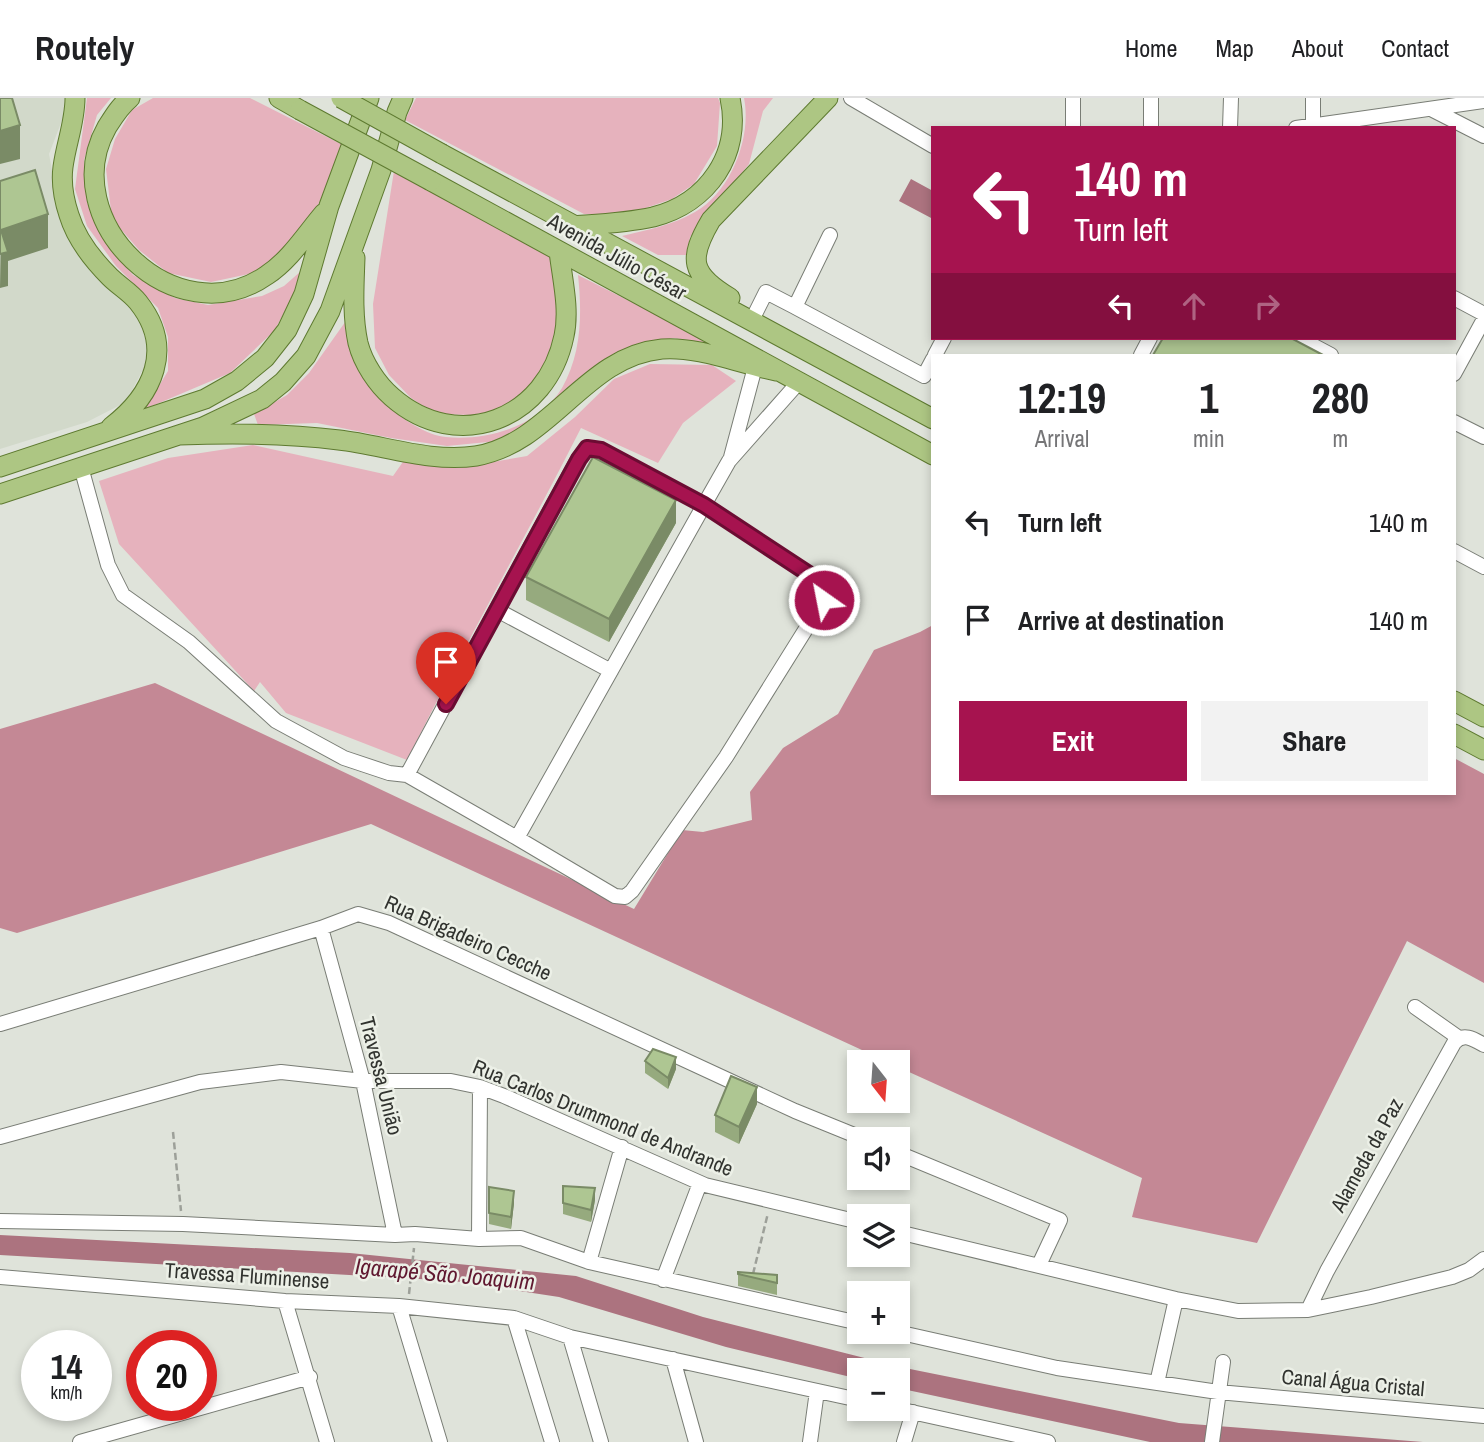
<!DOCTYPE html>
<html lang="en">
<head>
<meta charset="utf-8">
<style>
	:root { --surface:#fff; --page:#f2f2f2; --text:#202124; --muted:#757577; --line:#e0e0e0; --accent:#a6134f }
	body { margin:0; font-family:"Archivo Narrow",sans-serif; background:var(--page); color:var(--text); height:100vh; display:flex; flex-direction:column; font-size:26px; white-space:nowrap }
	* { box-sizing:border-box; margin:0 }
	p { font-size:23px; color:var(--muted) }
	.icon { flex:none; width:38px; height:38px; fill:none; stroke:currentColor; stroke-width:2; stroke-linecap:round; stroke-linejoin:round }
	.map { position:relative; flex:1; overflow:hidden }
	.panel { position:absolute; left:931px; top:256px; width:525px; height:441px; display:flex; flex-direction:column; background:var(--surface); border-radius:0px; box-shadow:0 4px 10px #0003 }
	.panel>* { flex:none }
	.guide { position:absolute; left:931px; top:28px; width:525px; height:214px; border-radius:0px; box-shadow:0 4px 10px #0003; background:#a6134f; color:#fff; overflow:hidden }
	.needle { width:46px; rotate:163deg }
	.buttons { position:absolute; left:847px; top:952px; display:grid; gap:14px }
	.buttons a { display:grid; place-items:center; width:63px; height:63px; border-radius:0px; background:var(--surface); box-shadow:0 4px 10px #0003; font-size:35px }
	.speed { position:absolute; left:21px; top:1232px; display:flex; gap:14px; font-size:35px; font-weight:700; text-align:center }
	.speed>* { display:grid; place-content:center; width:91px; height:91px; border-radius:50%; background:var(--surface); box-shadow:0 4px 10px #0003; line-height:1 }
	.speed small { font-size:18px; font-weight:400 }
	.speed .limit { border:10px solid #d22; background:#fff; color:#111 }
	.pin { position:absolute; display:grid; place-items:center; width:60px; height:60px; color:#fff; margin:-72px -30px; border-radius:50% 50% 50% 0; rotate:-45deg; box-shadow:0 0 7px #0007 }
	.pin .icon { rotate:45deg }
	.me { position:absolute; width:77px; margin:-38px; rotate:327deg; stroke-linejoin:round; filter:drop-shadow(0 0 5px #0008) }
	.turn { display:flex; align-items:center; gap:24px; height:147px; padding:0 28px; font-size:32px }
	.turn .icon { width:91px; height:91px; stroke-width:2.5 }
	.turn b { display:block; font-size:49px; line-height:60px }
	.lanes { display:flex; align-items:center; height:66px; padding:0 28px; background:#0003; justify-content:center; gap:35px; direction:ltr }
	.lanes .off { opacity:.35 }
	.eta { display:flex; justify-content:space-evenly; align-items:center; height:119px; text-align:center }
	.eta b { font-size:42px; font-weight:700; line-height:49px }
	.primary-button { display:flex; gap:14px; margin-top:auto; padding:14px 28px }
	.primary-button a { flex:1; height:80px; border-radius:0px; background:var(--accent); color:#fff; font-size:28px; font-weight:700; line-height:80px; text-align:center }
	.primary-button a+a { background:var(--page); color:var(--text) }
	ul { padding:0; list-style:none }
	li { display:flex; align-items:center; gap:21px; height:98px; padding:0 28px }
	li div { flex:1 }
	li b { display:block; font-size:26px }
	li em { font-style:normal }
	header { display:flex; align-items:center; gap:42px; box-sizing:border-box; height:98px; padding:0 35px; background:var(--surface); border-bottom:2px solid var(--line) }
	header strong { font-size:33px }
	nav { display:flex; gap:38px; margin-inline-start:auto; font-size:24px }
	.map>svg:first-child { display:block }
	.built { fill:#d2d9ca }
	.green { fill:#e6b2bd }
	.forest { fill:#c48895 }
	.water { fill:#ac737f }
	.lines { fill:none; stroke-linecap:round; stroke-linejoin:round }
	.minor-casing { stroke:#797d75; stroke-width:16 }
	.major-casing { stroke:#5e7a30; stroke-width:21 }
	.path { stroke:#9da099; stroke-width:2.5; stroke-dasharray:7 3.5; stroke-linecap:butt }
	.minor { stroke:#fff; stroke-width:14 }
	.major { stroke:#adc683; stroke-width:19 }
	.major-bridge-casing { stroke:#5e7a30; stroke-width:21; stroke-linecap:butt }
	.major-bridge { stroke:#adc683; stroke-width:19 }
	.wall { fill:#96aa7e }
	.shaded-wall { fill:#7a8b66 }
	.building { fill:#aec692; stroke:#7a8b66; stroke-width:2 }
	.route-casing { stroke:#6c0c33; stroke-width:18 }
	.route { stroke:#a6134f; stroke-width:12 }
	.labels { text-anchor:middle; stroke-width:5; stroke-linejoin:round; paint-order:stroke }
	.street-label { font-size:21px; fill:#31332f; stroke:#ecf0e7 }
	.water-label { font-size:23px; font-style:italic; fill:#601830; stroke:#ecf0e7 }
</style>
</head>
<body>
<header>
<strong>Routely</strong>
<nav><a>Home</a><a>Map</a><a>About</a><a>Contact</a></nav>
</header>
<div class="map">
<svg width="1484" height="1344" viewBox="0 0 1484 1344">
	<rect width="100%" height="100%" fill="#dfe3da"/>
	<!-- built -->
	<path class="built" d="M 0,0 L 64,0 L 66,12 L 49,56 L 62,126 L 84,161 L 142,222 L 149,260 L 126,304 L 87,324 L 0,351 Z"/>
	<!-- green -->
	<path class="green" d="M 87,0 L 111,0 L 97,17 L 84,62 L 87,104 L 102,140 L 133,177 L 175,200 L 208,207 L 262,198 L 284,188 L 309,166 L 275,232 L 230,275 L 145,311 L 168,273 L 168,239 L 158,210 L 116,168 L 87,128 L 75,91 Z
		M 153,0 L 250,0 L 343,47 L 315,115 L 281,158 L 249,176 L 211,184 L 168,175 L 139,152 L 112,121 L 106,71 L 115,41 L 132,12 Z
		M 416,0 L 718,0 L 720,5 L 717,48 L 694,86 L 672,101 L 628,116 L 584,116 L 405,22 Z
		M 744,0 L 773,0 L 763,13 L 749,66 L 690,139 L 688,157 L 658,157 L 622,138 C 647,132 673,127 695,114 C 731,94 752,39 744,0 Z
		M 394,73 L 553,161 L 560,214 L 556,244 L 537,284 L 504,311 L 472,317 L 435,316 L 411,300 L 389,277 L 375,250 L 373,206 Z
		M 578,177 L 714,246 L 674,240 L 637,246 L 591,274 L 557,307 L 498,343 L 447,348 L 391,340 L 317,325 L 258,327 L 254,316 L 287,297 L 309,275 L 348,220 C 350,232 352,245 356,256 C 360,268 377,298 386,306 C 399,319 427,338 446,339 C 488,343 539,328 562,290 C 582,255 582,215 578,177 Z
		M 650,266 L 712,267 L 736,283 L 683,325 L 658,365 L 581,330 C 524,442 463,550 407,662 L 286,615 L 260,584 L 254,593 L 119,446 L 99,383 L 168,360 L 253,347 L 393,378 L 405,361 L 458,370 L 527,358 L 575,319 L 614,281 Z"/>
	<!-- forest -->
	<path class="forest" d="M 933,527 L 933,695 L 1454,695 L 1454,660 L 1484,676 L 1484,885 L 1407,843 L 1257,1145 L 1132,1119 L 1142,1080 L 898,969 L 898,964 L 888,964 L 371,726 L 17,835 L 0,830 L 0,631 L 155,585 L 634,811 L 682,732 L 703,734 L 752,722 L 750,694 L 783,650 L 838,616 L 874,552 L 920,534 Z"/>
	<!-- water -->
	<path class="water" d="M 911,81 L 933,93 L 933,121 L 899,103 Z
		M 0,1137 L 350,1155 L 576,1178 L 703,1219 L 900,1269 L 1179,1325 L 1423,1344 L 1150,1344 L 898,1290 L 898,1272 L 859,1272 L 859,1281 L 726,1249 L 559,1199 L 454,1183 L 0,1157 Z"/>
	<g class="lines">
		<!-- minor casing -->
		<g class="minor-casing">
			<path id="minor" d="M 851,0 L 933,48
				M 1313,0 L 1313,27
				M 1433,12 L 1484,38
				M 1073,30 L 1073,0
				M 1151,30 L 1151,0
				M 1230,30 L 1231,0
				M 1296,30 L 1484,3
				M 1454,200 L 1484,216
				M 795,209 L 924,278 L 933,261
				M 755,216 L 766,194 L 795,209 L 830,137
				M 1299,240 L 1331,257
				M 935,257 L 944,240
				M 1141,257 L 1150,240
				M 1454,276 L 1484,221
				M 1454,324 L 1484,339
				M 731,359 L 755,269
				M 81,369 L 108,467 L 123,497 L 189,544 L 276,623 L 344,660 L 389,675 L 407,677 L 578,361 L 587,350 L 601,352 L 704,407 L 818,482 L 823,491 L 824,502 L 726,659 L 632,793 L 625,799 L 615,798 L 517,740 L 704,407 L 729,363 L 798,285
				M 1454,453 L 1484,469
				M 497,512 L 611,573
				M 407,677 L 517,740
				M 321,830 L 363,983 L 395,1137
				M 1415,909 L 1459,940
				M 0,926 L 321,830 L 358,816 L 389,825 L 795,1013 L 864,1041
				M 0,1039 L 200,984 L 281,974 L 363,983 L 451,983 L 480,989 L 504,998 L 705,1087 L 859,1124
				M 898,1055 L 1060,1122 L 1039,1167
				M 0,1123 L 183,1126 L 395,1137 L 415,1136 L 479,1141 L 521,1140 L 589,1164 L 859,1225
				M 898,1134 L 1176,1201 L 1238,1213 L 1308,1212 L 1371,1199 L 1452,1179 L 1469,1172 L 1484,1161
				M 479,1141 L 480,989
				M 589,1164 L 622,1049
				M 0,1179 L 285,1203 L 399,1208 L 514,1220 L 570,1239 L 859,1302
				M 663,1182 L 700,1085
				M 285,1203 L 327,1344
				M 399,1208 L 440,1344
				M 1308,1212 L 1327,1173 L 1454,945 C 1463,934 1474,941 1484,947
				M 514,1220 L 552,1344
				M 897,1234 L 1057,1270 L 1218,1294 L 1484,1318
				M 570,1239 L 601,1344
				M 673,1261 L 696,1344
				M 1157,1285 L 1176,1201
				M 898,1311 L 1048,1344
				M 80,1344 L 310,1279
				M 810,1344 L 817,1293
				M 904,1344 L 913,1314
				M 1212,1344 L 1223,1264"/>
		</g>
		<!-- major casing -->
		<g class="major-casing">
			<path id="major" d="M 75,0 C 75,24 66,46 63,69 C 61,84 64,102 69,117 C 76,140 93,162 110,179 C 119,188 130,194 138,204 C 175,250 153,297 111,329
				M 130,0 C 120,8 114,18 107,29 C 54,122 176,241 267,177 C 290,162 306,136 324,115
				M 279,0 L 300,12
				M 442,56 L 933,321
				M 431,83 L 933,357
				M 572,128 C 599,126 626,125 653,119 C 708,105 742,56 730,0
				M 355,160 C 354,188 352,217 358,245 C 363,265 377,286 392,299 C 458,357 547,321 564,238 C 570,211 562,180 559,153
				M 730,200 C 690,176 688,161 711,122 L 828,0
				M 179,337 C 232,335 286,335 339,342 C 383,347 431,365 476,358 C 552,345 585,258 662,251 C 697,248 741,266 776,273
				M 0,369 L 205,301 L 237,283 L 265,260 L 287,232 L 304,196 L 329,108 L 369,0
				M 0,396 L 203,329 L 262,301 L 283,284 L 306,258 L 330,213 L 381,72 L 397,14 L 403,0
				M 1454,603 L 1484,619
				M 1454,636 L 1484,652"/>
		</g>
		<!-- path -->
		<path class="path" d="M 173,1034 L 181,1113
			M 753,1176 L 768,1115
			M 409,1196 L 414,1150"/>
		<!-- minor -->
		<use href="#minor" class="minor"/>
		<!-- major -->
		<use href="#major" class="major"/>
		<!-- major-bridge casing -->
		<g class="major-bridge-casing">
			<path id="major-bridge" d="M 341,0 L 442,56
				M 300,12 L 431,83"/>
		</g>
		<!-- major-bridge -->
		<use href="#major-bridge" class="major-bridge"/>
	</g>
	<!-- wall -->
	<path class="wall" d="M 676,425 L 609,544 L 526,502 L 526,479 Z
		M 645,963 L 676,971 L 668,991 L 645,975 Z
		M 757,1006 L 739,1046 L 715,1034 L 715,1017 Z
		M 563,1088 L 595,1102 L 591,1124 L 563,1116 Z
		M 489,1089 L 514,1105 L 511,1131 L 489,1126 Z
		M 738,1174 L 777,1177 L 777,1197 L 738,1188 Z"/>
	<!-- shaded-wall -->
	<path class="shaded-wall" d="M 20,27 L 20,61 L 0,66 L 0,33 Z
		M 48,116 L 48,150 L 8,163 L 8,188 L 0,190 L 1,132 Z
		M 676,402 L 676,425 L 609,544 L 609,521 Z
		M 676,959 L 676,971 L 668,991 L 668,980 Z
		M 757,989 L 757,1006 L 739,1046 L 739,1029 Z
		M 595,1090 L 595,1102 L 591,1124 L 591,1112 Z
		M 514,1093 L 514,1105 L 511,1131 L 511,1119 Z"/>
	<!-- building -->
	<path class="building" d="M 0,0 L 12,0 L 20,27 L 0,33 Z
		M 35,72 L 48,116 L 1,132 L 8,154 L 0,156 L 0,83 Z
		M 1163,240 L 1291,240 L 1323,257 L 1153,257 Z
		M 593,359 L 676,402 L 609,521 L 526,479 Z
		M 653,951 L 676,959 L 668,980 L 645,963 Z
		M 731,978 L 757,989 L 739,1029 L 715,1017 Z
		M 563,1088 L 595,1090 L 591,1112 L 563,1105 Z
		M 489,1089 L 514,1093 L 511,1119 L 489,1115 Z
		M 738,1174 L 777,1177 L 777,1185 L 738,1176 Z"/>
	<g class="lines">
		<!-- route casing -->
		<g class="route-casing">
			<path id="route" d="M 446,606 L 579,361 L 587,350 L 601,352 L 704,407 L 818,482 L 823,491 L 824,502"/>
		</g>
		<!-- route -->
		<use href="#route" class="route"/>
	</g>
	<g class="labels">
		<!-- street labels -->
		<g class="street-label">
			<text transform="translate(617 159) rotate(29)" y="7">Avenida Júlio César</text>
			<text transform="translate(468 840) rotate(24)" y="7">Rua Brigadeiro Cecche</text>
			<text transform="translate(381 978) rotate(76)" y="7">Travessa União</text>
			<text transform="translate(603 1020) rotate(22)" y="7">Rua Carlos Drummond de Andrande</text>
			<text transform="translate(1367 1057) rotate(-61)" y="7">Alameda da Paz</text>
			<text transform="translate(247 1178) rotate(4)" y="7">Travessa Fluminense</text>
			<text transform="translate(1353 1285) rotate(5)" y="7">Canal Água Cristal</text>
		</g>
		<!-- water labels -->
		<g class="water-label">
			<text transform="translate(445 1176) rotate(5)" y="8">Igarapé São Joaquim</text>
		</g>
	</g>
</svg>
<div class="buttons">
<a><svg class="needle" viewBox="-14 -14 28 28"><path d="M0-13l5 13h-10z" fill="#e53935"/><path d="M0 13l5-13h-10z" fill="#757577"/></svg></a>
<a><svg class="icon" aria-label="sound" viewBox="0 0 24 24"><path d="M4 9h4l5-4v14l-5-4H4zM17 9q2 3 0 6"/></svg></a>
<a><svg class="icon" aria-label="layers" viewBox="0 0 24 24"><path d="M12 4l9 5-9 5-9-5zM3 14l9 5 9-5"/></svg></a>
<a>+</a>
<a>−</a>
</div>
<div class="speed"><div>14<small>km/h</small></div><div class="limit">20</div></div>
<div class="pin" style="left:446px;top:606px;background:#d93025"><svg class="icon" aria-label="arrive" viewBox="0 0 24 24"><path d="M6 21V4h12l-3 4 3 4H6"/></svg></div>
<svg class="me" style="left:824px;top:502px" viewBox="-20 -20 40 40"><circle r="17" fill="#a6134f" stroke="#fff" stroke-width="3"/><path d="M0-11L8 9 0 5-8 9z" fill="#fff"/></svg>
<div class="guide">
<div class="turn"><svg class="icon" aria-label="left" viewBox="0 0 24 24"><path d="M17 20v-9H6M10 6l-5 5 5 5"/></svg><div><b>140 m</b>Turn left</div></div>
<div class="lanes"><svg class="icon" aria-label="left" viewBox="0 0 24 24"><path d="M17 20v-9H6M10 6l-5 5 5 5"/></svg><svg class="icon off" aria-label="ahead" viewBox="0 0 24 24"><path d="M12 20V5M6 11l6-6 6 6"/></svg><svg class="icon off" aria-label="right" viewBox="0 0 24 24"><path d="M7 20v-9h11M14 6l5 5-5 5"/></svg></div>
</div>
<section class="panel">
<div class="eta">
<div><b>12:19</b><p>Arrival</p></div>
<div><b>1</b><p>min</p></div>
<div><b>280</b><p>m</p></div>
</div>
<ul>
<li><svg class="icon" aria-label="left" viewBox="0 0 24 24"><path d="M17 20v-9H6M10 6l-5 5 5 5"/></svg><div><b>Turn left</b></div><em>140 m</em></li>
<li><svg class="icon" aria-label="arrive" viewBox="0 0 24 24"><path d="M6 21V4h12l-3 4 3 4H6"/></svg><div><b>Arrive at destination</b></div><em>140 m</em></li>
</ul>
<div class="primary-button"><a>Exit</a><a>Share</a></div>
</section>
</div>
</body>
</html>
